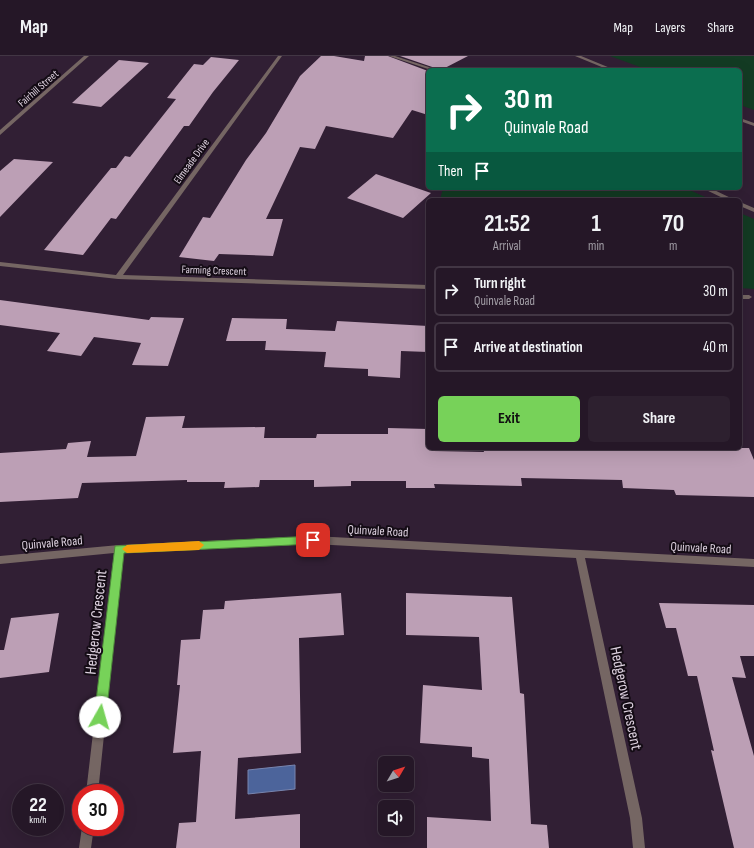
<!DOCTYPE html>
<html lang="en">
<head>
<meta charset="utf-8">
<style>
	:root { --surface:#251727; --page:#2d202f; --text:#f1f3f6; --muted:#a39fa7; --line:#423644; --accent:#77d259 }
	body { margin:0; font-family:"Sofia Sans Condensed",sans-serif; background:var(--page); color:var(--text); height:100vh; display:flex; flex-direction:column; font-size:15px; white-space:nowrap }
	* { box-sizing:border-box; margin:0 }
	p { font-size:13px; color:var(--muted) }
	.icon { flex:none; width:22px; height:22px; fill:none; stroke:currentColor; stroke-width:2; stroke-linecap:round; stroke-linejoin:round }
	.map { position:relative; flex:1; overflow:hidden }
	.drawer { position:absolute; left:426px; top:142px; width:316px; height:252px; display:flex; flex-direction:column; background:var(--surface); border-radius:6px; box-shadow:0 4px 16px #0002,0 0 0 1px var(--line) }
	.drawer>* { flex:none }
	.banner { position:absolute; left:426px; top:12px; width:316px; height:122px; border-radius:6px; box-shadow:0 4px 16px #0002,0 0 0 1px var(--line); background:#0b6e4f; color:#fff; overflow:hidden }
	.needle { width:26px; rotate:51deg }
	.buttons { position:absolute; left:378px; top:700px; display:grid; gap:8px }
	.buttons a { display:grid; place-items:center; width:36px; height:36px; border-radius:6px; background:var(--surface); box-shadow:0 4px 16px #0002,0 0 0 1px var(--line); font-size:20px }
	.speed { position:absolute; left:12px; top:728px; display:flex; gap:8px; font-size:20px; font-weight:700; text-align:center }
	.speed>* { display:grid; place-content:center; width:52px; height:52px; border-radius:50%; background:var(--surface); box-shadow:0 4px 16px #0002,0 0 0 1px var(--line); line-height:1 }
	.speed small { font-size:10px; font-weight:400 }
	.speed .limit { border:6px solid #d22; background:#fff; color:#111 }
	.pin { position:absolute; display:grid; place-items:center; width:34px; height:34px; color:#fff; margin:-17px; border-radius:8px; box-shadow:0 2px 6px #0006 }
	.me { position:absolute; width:44px; margin:-22px; rotate:7deg; stroke-linejoin:round; filter:drop-shadow(0 0 3px #0008) }
	.turn { display:flex; align-items:center; gap:14px; height:84px; padding:0 12px; font-size:18px }
	.turn .icon { width:52px; height:52px; stroke-width:2.5 }
	.turn b { display:block; font-size:28px; line-height:34px }
	.then { display:flex; align-items:center; height:38px; padding:0 12px; background:#0003; gap:8px; font-size:15px }
	.eta { display:flex; justify-content:space-evenly; align-items:center; height:68px; text-align:center }
	.eta b { font-size:24px; font-weight:700; line-height:28px }
	.cta { display:flex; gap:8px; margin-top:auto; padding:8px 12px }
	.cta a { flex:1; height:46px; border-radius:6px; background:var(--accent); color:#111; font-size:16px; font-weight:700; line-height:46px; text-align:center }
	.cta a+a { background:var(--page); color:var(--text) }
	ul { padding:0; list-style:none }
	li { display:flex; align-items:center; gap:12px; height:50px; margin:0 8px 6px; padding:0 4px; border:2px solid var(--line); border-radius:6px }
	li div { flex:1 }
	li b { display:block; font-size:15px }
	li em { font-style:normal }
	header { display:flex; align-items:center; gap:24px; box-sizing:border-box; height:56px; padding:0 20px; background:var(--surface); border-bottom:1px solid var(--line) }
	header strong { font-size:19px }
	nav { display:flex; gap:22px; margin-inline-start:auto; font-size:14px }
	.map>svg:first-child { display:block }
	.green { fill:#133b23 }
	.water { fill:#4c649b; stroke:#7885af }
	.building { fill:#bc9fb5 }
	.lines { fill:none; stroke-linecap:round; stroke-linejoin:round }
	.minor { fill:#756663; fill-rule:evenodd }
	.tertiary { fill:#756663; fill-rule:evenodd }
	.route { fill:#77d259; stroke:#4d883a }
	.slow { fill:#f59e0b }
	.labels { text-anchor:middle; stroke-width:4; stroke-linejoin:round; paint-order:stroke }
	.far-street-label { font-size:11px; fill:#ddd1df; stroke:#140c15 }
	.street-label { font-size:13px; fill:#ddd1df; stroke:#140c15 }
	.near-street-label { font-size:16px; fill:#ddd1df; stroke:#140c15 }
</style>
</head>
<body>
<header>
<strong>Map</strong>
<nav><a>Map</a><a>Layers</a><a>Share</a></nav>
</header>
<div class="map">
<svg width="754" height="792" viewBox="0 0 754 792">
	<rect width="100%" height="100%" fill="#311f34"/>
	<!-- green -->
	<path class="green" d="M 610,0 L 754,0 L 754,54 L 740,49 L 740,14 L 648,14 Z
		M 443,132 L 685,132 L 712,144 L 440,144 Z
		M 740,157 L 754,163 L 754,233 L 740,232 Z"/>
	<!-- water -->
	<path class="water" d="M 295,709 L 295,733 L 248,738 L 248,714 Z"/>
	<!-- building -->
	<path class="building" d="M 321,0 L 334,0 L 364,5 L 365,0 L 388,0 L 428,15 L 428,59 L 412,54 L 393,82 L 326,70 L 315,93 L 300,91 L 266,163 L 283,163 L 273,200 L 219,198 L 214,205 L 179,201 L 203,161 L 210,162 L 246,104 L 266,77 L 300,20 Z
		M 400,0 L 468,0 L 441,14 Z
		M 211,1 L 239,4 L 213,36 L 189,70 L 184,70 L 116,163 L 111,162 L 83,199 L 44,194 L 111,112 L 116,112 L 125,100 L 130,101 L 176,43 L 167,42 L 194,8 L 203,9 Z
		M 119,4 L 149,7 L 101,51 L 72,47 Z
		M 14,103 L 53,106 L 0,161 L 0,115 Z
		M 376,118 L 431,137 L 403,162 L 347,142 Z
		M 0,244 L 149,264 L 151,261 L 184,262 L 168,310 L 132,309 L 141,287 L 94,281 L 81,300 L 47,295 L 60,277 L 0,269 Z
		M 232,262 L 287,263 L 286,273 L 335,275 L 337,265 L 428,270 L 428,296 L 401,295 L 400,322 L 368,320 L 368,313 L 324,311 L 326,296 L 265,294 L 266,285 L 226,285 Z
		M 185,360 L 182,372 L 265,371 L 264,382 L 316,382 L 317,378 L 388,378 L 388,372 L 428,373 L 428,392 L 432,392 L 433,395 L 484,396 L 483,392 L 749,392 L 754,404 L 754,441 L 676,439 L 674,434 L 623,432 L 622,424 L 521,422 L 522,430 L 434,428 L 435,432 L 406,432 L 406,425 L 351,425 L 351,430 L 314,431 L 314,424 L 260,424 L 259,431 L 224,432 L 225,426 L 187,426 L 187,424 L 82,427 L 78,442 L 0,446 L 0,397 L 66,393 L 68,387 L 91,385 L 87,401 L 136,400 L 146,361 Z
		M 341,537 L 344,579 L 299,582 L 301,697 L 238,702 L 235,763 L 300,758 L 300,792 L 176,792 L 179,767 L 196,766 L 201,695 L 173,697 L 180,629 L 177,629 L 181,584 L 200,583 L 203,554 L 224,553 L 225,545 Z
		M 406,537 L 512,541 L 520,637 L 524,638 L 531,768 L 547,769 L 549,792 L 427,792 L 427,761 L 491,765 L 489,703 L 472,701 L 472,691 L 420,687 L 423,629 L 482,634 L 479,581 L 406,579 Z
		M 659,547 L 754,549 L 754,600 L 740,600 L 746,622 L 732,621 L 754,700 L 754,792 L 734,792 L 711,694 L 714,695 L 697,620 L 688,620 L 676,572 L 666,572 Z
		M 59,557 L 49,616 L 0,622 L 0,594 L 4,594 L 11,562 Z"/>
	<g class="lines">
		<!-- minor -->
		<path class="minor" d="M 84,0 L 89,0 L 0,79 L 0,74 Z
			M 278,0 L 282,0 L 123,219 L 428,229 L 428,233 L 118,223 L 0,210 L 0,206 L 116,219 Z
			M 389,0 L 395,0 L 438,14 L 431,14 Z
			M 702,132 L 710,132 L 735,144 L 727,144 Z
			M 740,146 L 754,152 L 754,156 L 740,150 Z
			M 740,239 L 749,239 L 752,241 L 749,243 L 740,243 Z
			M 313,480 L 754,503 L 754,511 L 585,502 L 642,762 L 645,792 L 633,792 L 630,762 L 576,502 L 313,488 L 123,497 L 98,737 L 86,737 L 114,497 L 0,508 L 0,500 L 119,489 Z
			M 82,771 L 94,771 L 91,792 L 79,792 Z"/>
		<!-- tertiary -->
		<path class="tertiary" d="M 575,0 L 581,0 L 615,14 L 609,14 Z
			M 740,62 L 754,67 L 754,70 L 740,65 Z"/>
	</g>
	<!-- route -->
	<path class="route" d="M 313,480 L 318,484 L 313,488 L 124,497 L 106,661 L 104,665 L 100,667 L 96,665 L 94,661 L 115,490 Z"/>
	<!-- slow -->
	<path class="slow" d="M 199,485 L 204,489 L 199,494 L 127,497 L 122,493 L 127,489 Z"/>
	<g class="labels">
		<!-- far-street labels -->
		<g class="far-street-label">
			<text transform="translate(38 32) rotate(-41)" y="4">Fairhill Street</text>
			<text transform="translate(191 105) rotate(-54)" y="4">Elmeade Drive</text>
			<text transform="translate(214 214) rotate(2)" y="4">Farming Crescent</text>
		</g>
		<!-- street labels -->
		<g class="street-label">
			<text transform="translate(378 474) rotate(3)" y="5">Quinvale Road</text>
			<text transform="translate(52 486) rotate(-5)" y="5">Quinvale Road</text>
			<text transform="translate(701 491) rotate(3)" y="5">Quinvale Road</text>
		</g>
		<!-- near-street labels -->
		<g class="near-street-label">
			<text transform="translate(95 566) rotate(-84)" y="6">Hedgerow Crescent</text>
			<text transform="translate(627 642) rotate(78)" y="6">Hedgerow Crescent</text>
		</g>
	</g>
</svg>
<div class="buttons">
<a><svg class="needle" viewBox="-14 -14 28 28"><path d="M0-13l5 13h-10z" fill="#e53935"/><path d="M0 13l5-13h-10z" fill="#a39fa7"/></svg></a>
<a><svg class="icon" aria-label="sound" viewBox="0 0 24 24"><path d="M4 9h4l5-4v14l-5-4H4zM17 9q2 3 0 6"/></svg></a>
</div>
<div class="speed"><div>22<small>km/h</small></div><div class="limit">30</div></div>
<div class="pin" style="left:313px;top:484px;background:#d93025"><svg class="icon" aria-label="arrive" viewBox="0 0 24 24"><path d="M6 21V4h12l-3 4 3 4H6"/></svg></div>
<svg class="me" style="left:100px;top:661px" viewBox="-20 -20 40 40"><circle r="19" fill="#fff"/><path d="M0-13L10 11 0 6-10 11z" fill="#77d259"/></svg>
<div class="banner">
<div class="turn"><svg class="icon" aria-label="right" viewBox="0 0 24 24"><path d="M7 20v-9h11M14 6l5 5-5 5"/></svg><div><b>30 m</b>Quinvale Road</div></div>
<div class="then">Then<svg class="icon" aria-label="arrive" viewBox="0 0 24 24"><path d="M6 21V4h12l-3 4 3 4H6"/></svg></div>
</div>
<section class="drawer">
<div class="eta">
<div><b>21:52</b><p>Arrival</p></div>
<div><b>1</b><p>min</p></div>
<div><b>70</b><p>m</p></div>
</div>
<ul>
<li><svg class="icon" aria-label="right" viewBox="0 0 24 24"><path d="M7 20v-9h11M14 6l5 5-5 5"/></svg><div><b>Turn right</b><p>Quinvale Road</p></div><em>30 m</em></li>
<li><svg class="icon" aria-label="arrive" viewBox="0 0 24 24"><path d="M6 21V4h12l-3 4 3 4H6"/></svg><div><b>Arrive at destination</b></div><em>40 m</em></li>
</ul>
<div class="cta"><a>Exit</a><a>Share</a></div>
</section>
</div>
</body>
</html>
